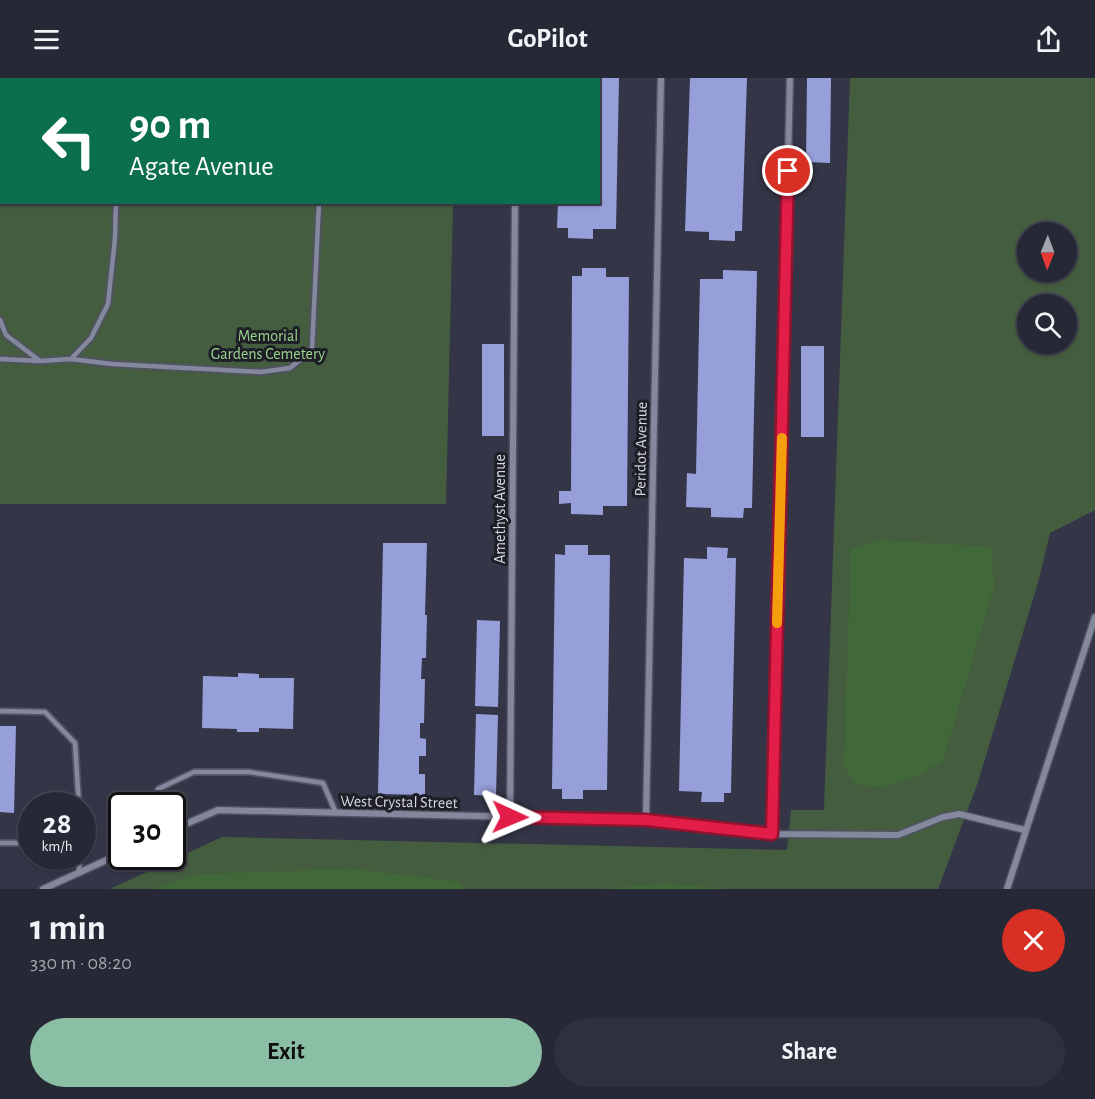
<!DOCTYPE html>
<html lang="en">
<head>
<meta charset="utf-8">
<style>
	:root { --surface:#272836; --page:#2f303e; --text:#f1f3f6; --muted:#a4a6ad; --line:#434451; --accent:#8abfa5 }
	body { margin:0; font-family:"Alegreya Sans",sans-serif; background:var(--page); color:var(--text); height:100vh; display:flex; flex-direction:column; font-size:22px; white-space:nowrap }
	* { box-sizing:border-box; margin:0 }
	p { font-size:20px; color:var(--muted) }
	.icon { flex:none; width:33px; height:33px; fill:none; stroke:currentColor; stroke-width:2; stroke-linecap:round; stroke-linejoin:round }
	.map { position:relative; height:811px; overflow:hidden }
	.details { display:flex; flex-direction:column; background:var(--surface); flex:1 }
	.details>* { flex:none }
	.hud { position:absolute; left:0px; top:0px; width:600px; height:126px; box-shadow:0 2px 4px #0004,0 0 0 2px var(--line); background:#0b6e4f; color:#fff; overflow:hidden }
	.needle { width:39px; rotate:181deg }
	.controls { position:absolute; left:1017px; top:144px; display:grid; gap:12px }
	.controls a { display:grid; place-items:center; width:60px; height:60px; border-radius:50%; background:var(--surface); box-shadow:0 2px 4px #0004,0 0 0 2px var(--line); font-size:30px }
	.speed { position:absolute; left:18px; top:714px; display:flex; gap:12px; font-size:30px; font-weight:700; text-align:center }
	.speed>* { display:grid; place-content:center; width:78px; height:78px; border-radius:50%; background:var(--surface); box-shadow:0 2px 4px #0004,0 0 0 2px var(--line); line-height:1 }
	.speed small { font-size:15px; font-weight:400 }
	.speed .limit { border:3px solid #111; border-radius:9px; background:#fff; color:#111 }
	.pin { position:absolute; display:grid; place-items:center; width:51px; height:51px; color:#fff; margin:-26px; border:3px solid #fff; border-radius:50%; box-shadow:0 2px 6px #0007 }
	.me { position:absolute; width:66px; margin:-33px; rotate:91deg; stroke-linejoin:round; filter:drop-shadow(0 0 4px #0008) }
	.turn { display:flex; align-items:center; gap:21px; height:126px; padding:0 30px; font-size:27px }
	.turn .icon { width:78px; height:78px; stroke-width:2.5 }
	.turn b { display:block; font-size:42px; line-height:51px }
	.round { display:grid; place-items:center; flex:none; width:63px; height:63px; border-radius:32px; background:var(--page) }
	.headline { display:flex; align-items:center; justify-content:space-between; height:102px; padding:0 30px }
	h1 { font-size:36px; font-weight:600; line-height:45px }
	.cta { display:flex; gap:12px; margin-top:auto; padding:12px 30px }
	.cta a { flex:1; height:69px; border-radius:36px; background:var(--accent); color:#111; font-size:24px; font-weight:600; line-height:69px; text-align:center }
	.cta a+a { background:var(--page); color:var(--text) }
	header { display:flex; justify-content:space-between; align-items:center; height:78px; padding:0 30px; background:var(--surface); font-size:27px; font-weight:600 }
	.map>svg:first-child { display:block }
	.green { fill:#455d3f; fill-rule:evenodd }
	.water { fill:#416838 }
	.building { fill:#979fda }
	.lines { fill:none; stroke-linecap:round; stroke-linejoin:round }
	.lane-casing { stroke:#505261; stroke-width:8 }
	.street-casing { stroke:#505261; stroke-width:9 }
	.lane { stroke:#84889d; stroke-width:4.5 }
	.street { stroke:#84889d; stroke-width:6 }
	.route-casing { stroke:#92132f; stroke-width:15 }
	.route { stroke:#e11d48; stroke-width:10 }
	.slow { stroke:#f59e0b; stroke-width:10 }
	.labels { text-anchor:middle; stroke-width:6; stroke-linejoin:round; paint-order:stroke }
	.park-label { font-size:16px; fill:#99d48b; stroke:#1d1e26 }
	.street-label { font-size:16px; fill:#d7d9e4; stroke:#1d1e26 }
</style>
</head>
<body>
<header><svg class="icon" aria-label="menu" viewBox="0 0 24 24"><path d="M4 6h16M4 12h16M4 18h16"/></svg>GoPilot<svg class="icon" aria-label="share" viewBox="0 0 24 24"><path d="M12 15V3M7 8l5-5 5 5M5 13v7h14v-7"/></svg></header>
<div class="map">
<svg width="1095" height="811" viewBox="0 0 1095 811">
	<rect width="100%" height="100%" fill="#343648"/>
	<!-- green -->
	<path class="green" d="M 0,0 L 455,0 L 455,2 L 2,2 L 2,124 L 453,125 L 446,426 L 0,426 Z
		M 850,0 L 1095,0 L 1095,432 L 1050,455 L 1039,501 L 978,704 L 938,811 L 110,811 L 222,759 L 787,772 L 791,732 L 824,732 ZM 1028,154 L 1066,154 L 1066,194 L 1028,194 ZM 1028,226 L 1066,226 L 1066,266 L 1028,266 Z"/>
	<!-- water -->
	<path class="water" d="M 878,462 L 991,469 L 994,508 L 943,682 L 914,700 L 880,709 L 857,706 L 844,689 L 851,472 Z
		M 352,791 L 461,804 L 464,811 L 151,811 L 200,796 Z
		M 666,806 L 730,811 L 601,811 Z"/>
	<!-- building -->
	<path class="building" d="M 598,0 L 619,0 L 616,151 L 593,151 L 593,161 L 568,160 L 568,150 L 557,150 L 558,124 L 598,124 Z
		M 690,0 L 747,0 L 742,153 L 735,153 L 735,163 L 709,162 L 709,154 L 685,153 Z
		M 807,0 L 831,0 L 830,85 L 806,84 Z
		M 582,190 L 606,190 L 606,199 L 629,199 L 627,428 L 603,428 L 603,437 L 571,436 L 571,425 L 559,426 L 559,413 L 571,413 L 572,198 L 582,198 Z
		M 723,192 L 757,193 L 752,430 L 744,430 L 743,440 L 711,439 L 711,430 L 686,429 L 687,395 L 696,396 L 700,201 L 723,201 Z
		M 482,266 L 504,266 L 504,358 L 482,358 Z
		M 801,268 L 824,268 L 824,359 L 801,359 Z
		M 383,465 L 427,465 L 425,537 L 427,537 L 426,580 L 422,580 L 421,601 L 425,601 L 424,645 L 420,645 L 420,660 L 426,661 L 426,678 L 419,678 L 419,696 L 425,696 L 425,717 L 378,716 Z
		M 565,467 L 588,467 L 588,477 L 610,477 L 607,712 L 583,712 L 583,721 L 562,721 L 562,711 L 552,711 L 555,476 L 565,477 Z
		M 707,469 L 728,470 L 727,480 L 736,480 L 731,715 L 724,715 L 724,724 L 701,724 L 702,714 L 679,713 L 684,480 L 707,481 Z
		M 477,542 L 500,543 L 498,629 L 475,628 Z
		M 238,595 L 259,596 L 259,600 L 294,600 L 293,651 L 259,650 L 259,654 L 237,654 L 237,651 L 202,650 L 203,598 L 238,599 Z
		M 476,636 L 498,637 L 496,718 L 474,717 Z
		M 0,648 L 16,648 L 14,735 L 0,734 Z"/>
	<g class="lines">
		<!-- lane casing -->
		<g class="lane-casing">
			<path id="lane" d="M 0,45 L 2,45
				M 0,83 L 2,80
				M 0,242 L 6,257 L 40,283 L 71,281 L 112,286 L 261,294 L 290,290 L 312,272 L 319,124
				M 0,281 L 40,283
				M 71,281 L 91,260 L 108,226 L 115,160 L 116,124
				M 0,633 L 45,634 L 75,665 L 79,728
				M 156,728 L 158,711 L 194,694 L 249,694 L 323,705 L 336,735
				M 0,765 L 32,765
				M 79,795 L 79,778"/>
		</g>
		<!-- street casing -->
		<g class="street-casing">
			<path id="street" d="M 516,2 L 516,0
				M 510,739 L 515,124
				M 646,742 L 661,0
				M 172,752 L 218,732 L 646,742 L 772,756 L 898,757 L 943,739 L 959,736 L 1025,752
				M 772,756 L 790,0
				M 43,811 L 122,775
				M 1007,811 L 1095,539"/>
		</g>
		<!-- lane -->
		<use href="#lane" class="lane"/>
		<!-- street -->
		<use href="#street" class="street"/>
	</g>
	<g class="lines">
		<!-- route casing -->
		<g class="route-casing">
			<path id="route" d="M 510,739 L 646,742 L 772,756 L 788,93"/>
		</g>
		<!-- route -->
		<use href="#route" class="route"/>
		<!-- slow -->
		<path class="slow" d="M 777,545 L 782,360"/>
	</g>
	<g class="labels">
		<!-- park labels -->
		<g class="park-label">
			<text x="268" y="263">Memorial<tspan x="268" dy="18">Gardens Cemetery</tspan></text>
		</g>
		<!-- street labels -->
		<g class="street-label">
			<text transform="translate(640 371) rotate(-89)" y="6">Peridot Avenue</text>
			<text transform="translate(499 431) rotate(-90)" y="6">Amethyst Avenue</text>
			<text transform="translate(399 723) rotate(1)" y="6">West Crystal Street</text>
		</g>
	</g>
</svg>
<div class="controls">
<a><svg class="needle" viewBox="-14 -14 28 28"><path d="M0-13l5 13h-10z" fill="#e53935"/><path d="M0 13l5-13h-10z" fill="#a4a6ad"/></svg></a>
<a><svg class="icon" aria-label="search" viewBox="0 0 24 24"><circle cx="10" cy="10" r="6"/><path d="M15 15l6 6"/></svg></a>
</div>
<div class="speed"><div>28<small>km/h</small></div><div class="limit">30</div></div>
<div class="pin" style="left:788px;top:93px;background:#d93025"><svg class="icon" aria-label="arrive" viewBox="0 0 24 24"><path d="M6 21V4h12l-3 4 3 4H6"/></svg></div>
<svg class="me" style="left:510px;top:739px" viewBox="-20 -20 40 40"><path d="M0-17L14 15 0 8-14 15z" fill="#e11d48" stroke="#fff" stroke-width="4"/></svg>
<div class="hud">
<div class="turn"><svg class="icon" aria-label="left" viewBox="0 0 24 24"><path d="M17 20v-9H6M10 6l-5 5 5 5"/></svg><div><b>90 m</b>Agate Avenue</div></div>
</div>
</div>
<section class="details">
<div class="headline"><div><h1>1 min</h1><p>330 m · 08:20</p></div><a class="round" style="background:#d93025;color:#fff"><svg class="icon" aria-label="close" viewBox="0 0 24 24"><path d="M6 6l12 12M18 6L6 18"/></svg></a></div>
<div class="cta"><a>Exit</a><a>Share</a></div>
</section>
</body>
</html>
